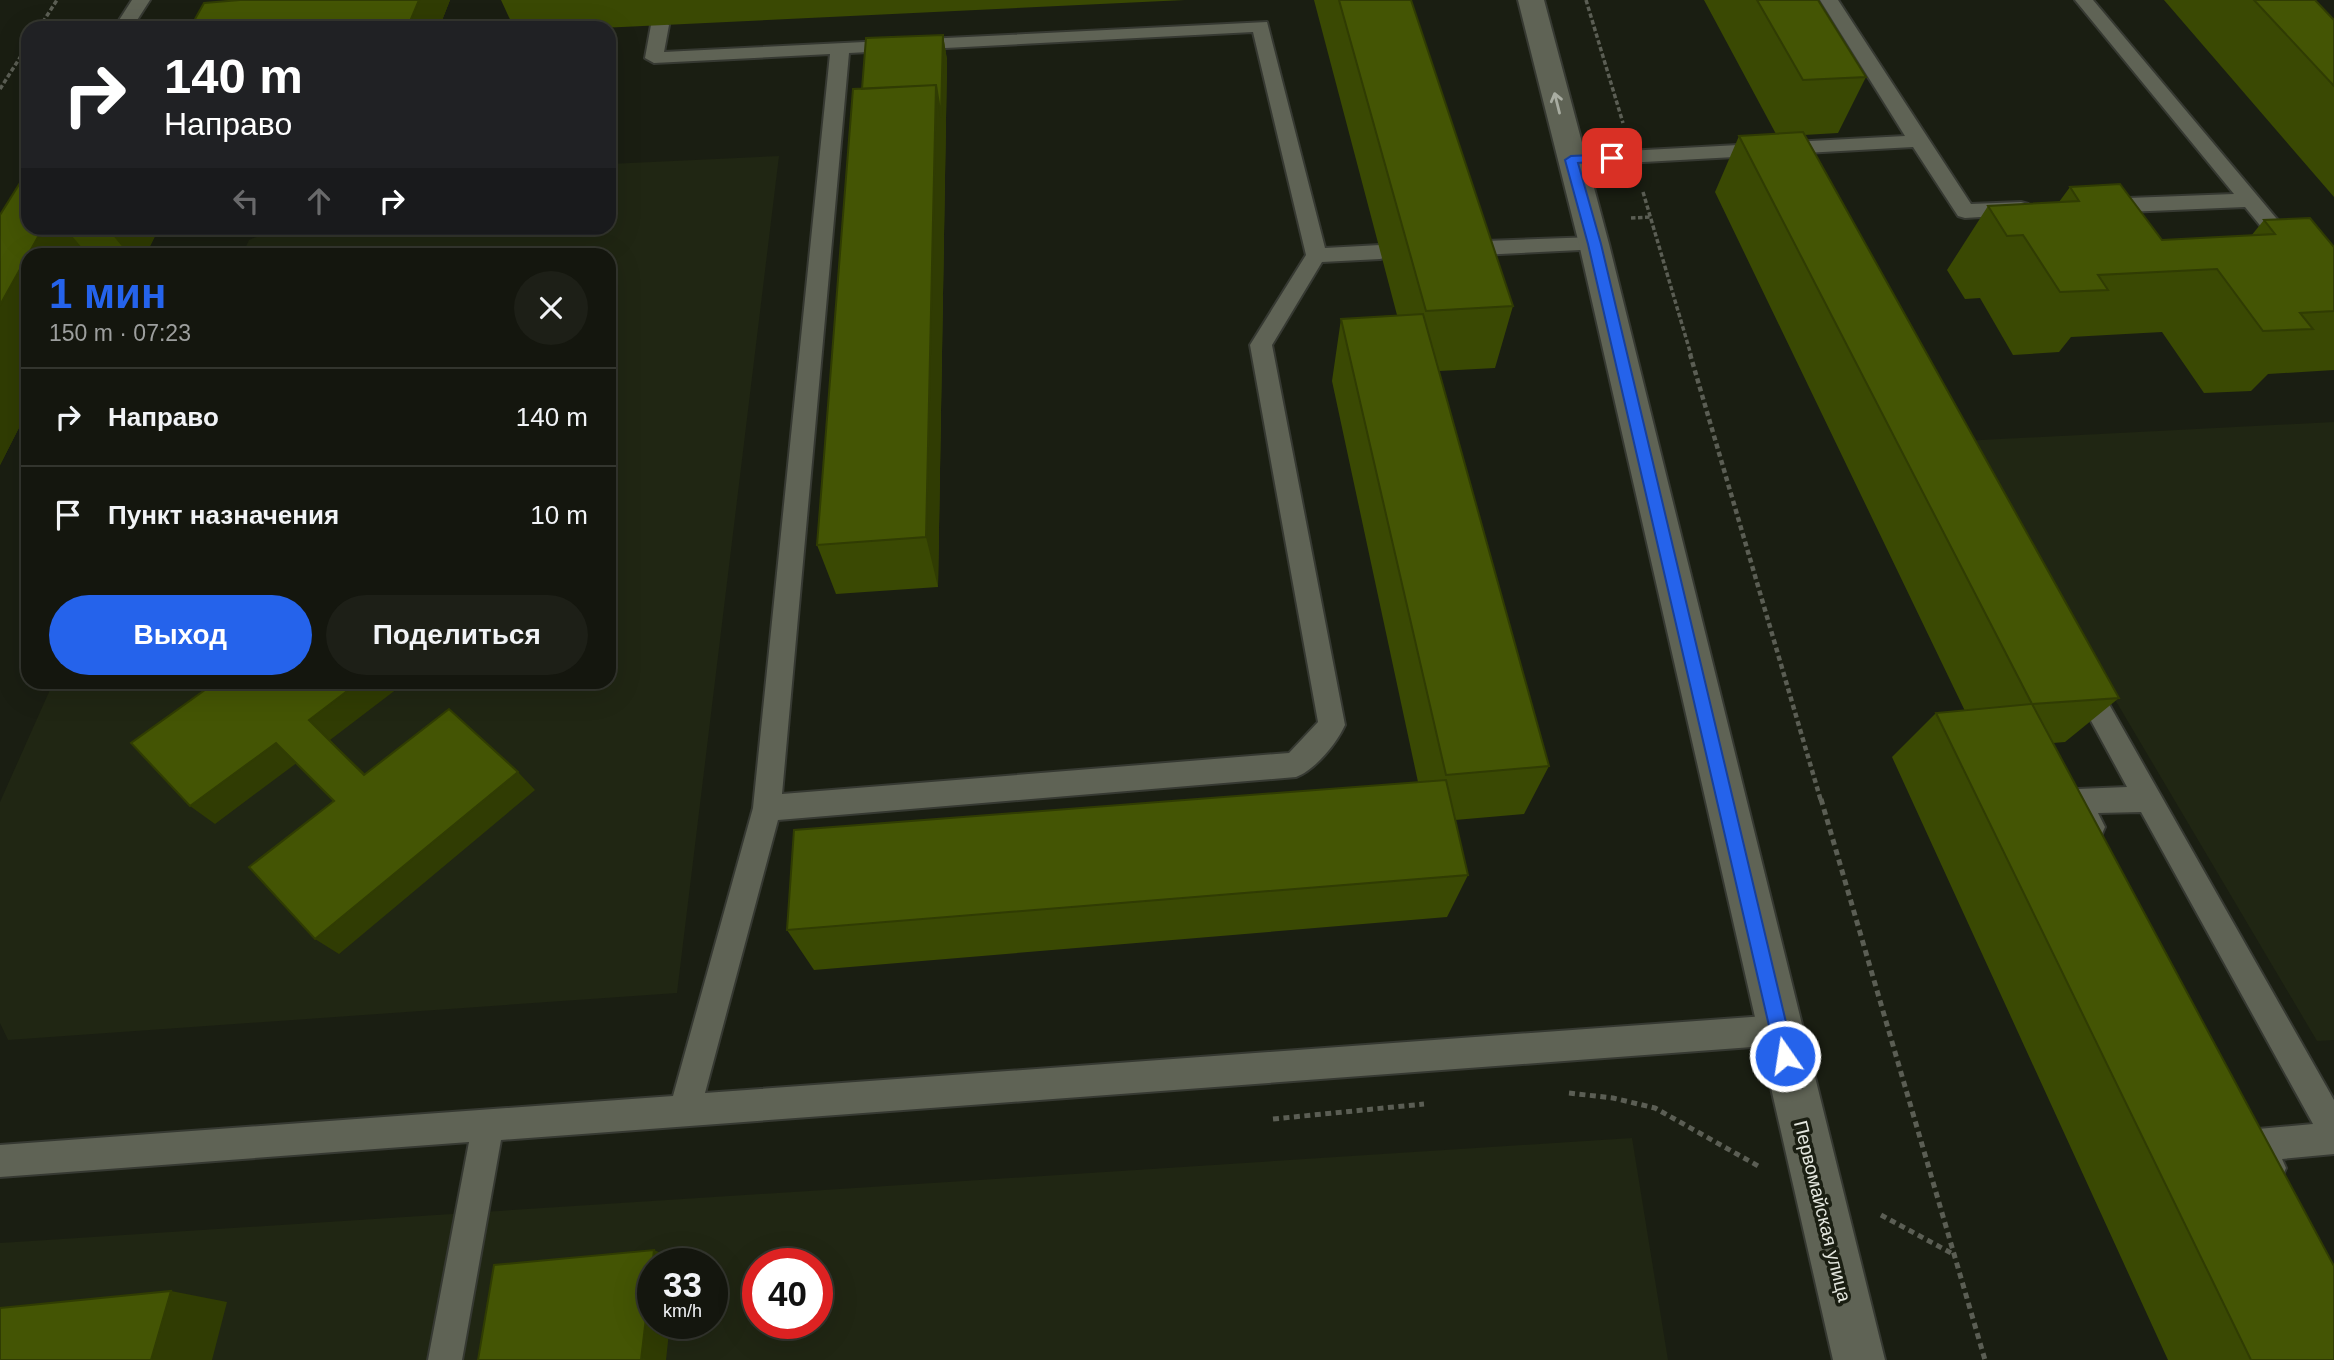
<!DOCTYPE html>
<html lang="ru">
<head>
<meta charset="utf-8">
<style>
	:root { --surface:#14160e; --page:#1d1f17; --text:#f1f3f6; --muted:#9d9f9e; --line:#33352e; --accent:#2563eb }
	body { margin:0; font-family:Arial,sans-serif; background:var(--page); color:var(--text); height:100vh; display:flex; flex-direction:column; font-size:26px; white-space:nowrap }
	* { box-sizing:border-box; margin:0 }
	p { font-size:23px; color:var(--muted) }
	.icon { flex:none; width:38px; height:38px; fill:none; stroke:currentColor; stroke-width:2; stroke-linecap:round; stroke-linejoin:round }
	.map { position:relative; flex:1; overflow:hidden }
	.side { position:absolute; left:21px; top:248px; width:595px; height:441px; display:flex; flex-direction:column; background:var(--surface); border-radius:21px; box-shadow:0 7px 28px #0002,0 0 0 2px var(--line) }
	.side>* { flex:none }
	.banner { position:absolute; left:21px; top:21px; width:595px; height:214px; border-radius:21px; box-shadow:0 7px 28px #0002,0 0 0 2px var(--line); background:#202124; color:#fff; overflow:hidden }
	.speed { position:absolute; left:637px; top:1248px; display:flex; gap:14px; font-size:35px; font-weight:700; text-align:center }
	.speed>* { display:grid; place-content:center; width:91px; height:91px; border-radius:50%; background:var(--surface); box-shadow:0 7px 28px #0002,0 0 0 2px var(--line); line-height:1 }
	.speed small { font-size:18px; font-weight:400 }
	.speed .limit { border:10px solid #d22; background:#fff; color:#111 }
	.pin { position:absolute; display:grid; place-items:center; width:60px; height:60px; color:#fff; margin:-30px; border-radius:14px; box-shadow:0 4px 10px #0006 }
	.me { position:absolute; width:77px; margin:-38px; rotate:347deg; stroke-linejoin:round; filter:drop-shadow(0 0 5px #0008) }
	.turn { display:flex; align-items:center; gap:24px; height:147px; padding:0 28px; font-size:32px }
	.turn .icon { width:91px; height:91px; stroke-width:2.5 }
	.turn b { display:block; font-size:49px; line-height:60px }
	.lanes { display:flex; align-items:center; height:66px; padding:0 28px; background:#0003; justify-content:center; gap:35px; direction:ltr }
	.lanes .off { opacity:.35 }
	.round { display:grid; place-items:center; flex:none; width:74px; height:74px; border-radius:37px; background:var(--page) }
	.head { display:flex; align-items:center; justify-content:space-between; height:119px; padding:0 28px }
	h1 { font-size:42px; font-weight:800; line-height:52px; color:var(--accent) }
	.action { display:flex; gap:14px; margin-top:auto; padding:14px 28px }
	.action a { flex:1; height:80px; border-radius:42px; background:var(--accent); color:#fff; font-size:28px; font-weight:800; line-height:80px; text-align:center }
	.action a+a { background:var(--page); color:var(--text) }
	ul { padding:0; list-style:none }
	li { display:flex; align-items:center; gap:21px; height:98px; padding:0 28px; border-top:2px solid var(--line) }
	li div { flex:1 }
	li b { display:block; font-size:26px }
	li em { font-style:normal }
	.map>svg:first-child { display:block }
	.built { fill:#202613; fill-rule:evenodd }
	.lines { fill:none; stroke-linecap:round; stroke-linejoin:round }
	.service-casing { stroke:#363932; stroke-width:4 }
	.tertiary-casing { stroke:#363932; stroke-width:4 }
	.path-far2 { stroke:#5b5e54; stroke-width:3.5; stroke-dasharray:4.5 2.5; stroke-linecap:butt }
	.path-far1 { stroke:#5b5e54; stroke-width:4.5; stroke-dasharray:5 3.5; stroke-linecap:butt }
	.path { stroke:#5b5e54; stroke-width:5; stroke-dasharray:6 4.5; stroke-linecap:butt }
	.service { fill:#5f6355; fill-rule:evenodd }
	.tertiary { fill:#5f6355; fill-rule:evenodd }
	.wall { fill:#3a4903 }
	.shaded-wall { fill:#303c03 }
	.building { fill:#445504; stroke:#303c03; stroke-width:2 }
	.oneway { stroke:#a8aca1 }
	.route { fill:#2563eb; stroke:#184099; stroke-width:2 }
	.labels { text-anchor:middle; stroke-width:7; stroke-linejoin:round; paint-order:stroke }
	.street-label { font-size:19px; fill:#e4e7df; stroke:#1a1e12 }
</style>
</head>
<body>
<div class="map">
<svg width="2334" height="1360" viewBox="0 0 2334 1360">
	<rect width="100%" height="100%" fill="#1a1e12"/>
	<!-- built -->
	<path class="built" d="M 779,156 L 677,993 L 8,1040 L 0,1023 L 0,802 L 53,683 L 609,682 L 609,256 L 242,255 L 249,240 L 278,228 L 609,228 L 609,164 Z
		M 2334,422 L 2334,1040 L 2317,1041 L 1962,441 Z
		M 1632,1138 L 1668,1360 L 0,1360 L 0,1243 ZM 653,1264 L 712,1264 L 712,1323 L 653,1323 ZM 758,1264 L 817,1264 L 817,1323 L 758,1323 Z"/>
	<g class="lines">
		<!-- service casing -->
		<g class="service-casing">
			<path id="service" d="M 132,0 L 150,0 L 132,28 L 114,28 Z
				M 1820,0 L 1838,0 L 1971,204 L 2021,202 L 2028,204 L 2031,209 L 2028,214 L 1965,218 L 1958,216 L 1913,147 L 1571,166 L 1564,164 L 1561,160 L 1564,156 L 1571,154 L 1905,136 Z
				M 2075,0 L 2093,0 L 2334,287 L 2334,308 L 2326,306 L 2245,207 L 2102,213 L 2095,211 L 2092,206 L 2095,201 L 2102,199 L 2234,194 Z
				M 660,20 L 669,25 L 664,52 L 1267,22 L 1325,248 L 1380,245 L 1387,247 L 1390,252 L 1387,257 L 1380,259 L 1322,262 L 1272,345 L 1345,725 C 1337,743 1315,770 1296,777 L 778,820 L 705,1093 L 1779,1015 L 1790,1019 L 1794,1030 L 1790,1041 L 1779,1045 L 501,1140 L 462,1360 L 428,1360 L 469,1142 L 0,1177 L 0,1145 L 673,1096 L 753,808 L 830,54 L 654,63 L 645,58 L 651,25 ZM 1253,32 L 1306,255 L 1250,345 L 1318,722 L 1289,753 L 782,794 L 849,53 Z
				M 1594,237 L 1601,239 L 1604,244 L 1601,249 L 1459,256 L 1452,254 L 1449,249 L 1452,244 L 1459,242 Z
				M 2084,673 L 2093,676 L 2334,1100 L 2334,1154 L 2282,1159 L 2286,1168 L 2281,1179 L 2270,1184 L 2259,1179 L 2242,1145 L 2247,1134 L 2258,1129 L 2313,1124 L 2141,812 L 2098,813 L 2105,827 L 2101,836 L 2091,840 L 2081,836 L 2064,801 L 2068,792 L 2078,789 L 2127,787 L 2071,684 L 2075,676 Z"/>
		</g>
		<!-- tertiary casing -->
		<g class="tertiary-casing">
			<path id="tertiary" d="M 1518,0 L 1544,0 L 1609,244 L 1885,1360 L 1833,1360 L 1579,244 Z"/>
		</g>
		<!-- path-far2 -->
		<path class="path-far2" d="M 1586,0 L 1623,123
			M 39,28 L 57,0
			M 0,89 L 28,45
			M 1643,192 L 1691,355
			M 1631,218 L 1651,217"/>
		<!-- path-far1 -->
		<path class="path-far1" d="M 1690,354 L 1821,801"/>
		<!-- path -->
		<path class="path" d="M 1821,799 L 1985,1360
			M 1569,1093 L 1613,1098 L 1655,1108 L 1760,1167
			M 1273,1119 L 1424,1104
			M 1881,1215 L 1953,1254"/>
		<!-- service -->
		<use href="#service" class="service"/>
		<!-- tertiary -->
		<use href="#tertiary" class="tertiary"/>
	</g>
	<!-- wall -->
	<path class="wall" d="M 240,0 L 450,0 L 439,28 L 190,28 Z
		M 501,0 L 1185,0 L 601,28 L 514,28 Z
		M 1314,0 L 1411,0 L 1513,306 L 1495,368 L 1439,371 L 1549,766 L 1524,814 L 1455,820 L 1468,875 L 1447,917 L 814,970 L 787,930 L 1418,782 L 1332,381 L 1341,319 L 1397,315 Z
		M 1704,0 L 1818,0 L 1866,77 L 1838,133 L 1804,135 L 2119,698 L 2065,742 L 2053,743 L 2334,1360 L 2168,1360 L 1892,757 L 1936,713 L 1965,711 L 1715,192 L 1739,136 L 1776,134 Z
		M 2164,0 L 2315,0 L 2334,20 L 2334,197 Z
		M 943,35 L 947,60 L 938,587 L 836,594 L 817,545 L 862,89 Z
		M 2070,187 L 2162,240 L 2251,236 L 2264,220 L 2334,247 L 2334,370 L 2268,374 L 2251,391 L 2204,393 L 2162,332 L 2071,337 L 2059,352 L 2013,355 L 1980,298 L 1965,299 L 1947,270 L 1988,206 L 2059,202 Z
		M 0,215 L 28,228 L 159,228 L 145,256 L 28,256 L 28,410 L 0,465 Z"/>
	<!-- shaded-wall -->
	<path class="shaded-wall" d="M 419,0 L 450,0 L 439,28 L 411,28 L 409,24 Z
		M 943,35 L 947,60 L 938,587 L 926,537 L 936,85 Z
		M 43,228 L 65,228 L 89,256 L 28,256 L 28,410 L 0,465 L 0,305 Z
		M 107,228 L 159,228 L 145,256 L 130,256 Z
		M 359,682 L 406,682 L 330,740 L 385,793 L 364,775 L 309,720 Z
		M 276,743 L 298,762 L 215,824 L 190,806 Z
		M 518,772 L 535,790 L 339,954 L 315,939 Z
		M 654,1250 L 677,1260 L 676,1264 L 653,1264 L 653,1323 L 670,1323 L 666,1360 L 641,1360 Z
		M 171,1291 L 227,1302 L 212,1360 L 151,1360 Z"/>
	<!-- building -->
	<path class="building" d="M 240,0 L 419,0 L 409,24 L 325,28 L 190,28 L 204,3 Z
		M 1339,0 L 1411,0 L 1513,306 L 1426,311 Z
		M 1757,0 L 1818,0 L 1866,77 L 1803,80 Z
		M 2254,0 L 2315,0 L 2334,20 L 2334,86 Z
		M 943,35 L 941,117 L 936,85 L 862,89 L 866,38 Z
		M 936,85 L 926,537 L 817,545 L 853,89 Z
		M 1803,132 L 2119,698 L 2032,704 L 2334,1266 L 2334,1360 L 2251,1360 L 1936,713 L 2032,704 L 1739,136 Z
		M 28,170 L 28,228 L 43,228 L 0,305 L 0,215 Z
		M 2120,184 L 2162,240 L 2275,234 L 2264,220 L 2310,218 L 2334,247 L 2334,311 L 2300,313 L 2313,329 L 2263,331 L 2217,269 L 2098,275 L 2108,290 L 2060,292 L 2023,235 L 2007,236 L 1988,206 L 2079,201 L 2070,187 Z
		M 1423,314 L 1549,766 L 1446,775 L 1341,319 Z
		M 216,682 L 359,682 L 309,720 L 364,775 L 449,709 L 518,772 L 315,939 L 249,867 L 334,801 L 276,743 L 190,806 L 131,743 Z
		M 1446,780 L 1468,875 L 787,930 L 794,830 Z
		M 654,1250 L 641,1360 L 478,1360 L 494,1265 Z
		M 171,1291 L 151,1360 L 0,1360 L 0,1308 Z"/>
	<!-- one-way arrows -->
	<defs><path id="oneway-shaft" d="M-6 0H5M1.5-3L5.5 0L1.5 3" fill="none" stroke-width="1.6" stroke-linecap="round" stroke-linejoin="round" transform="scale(1.75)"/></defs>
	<use class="oneway" href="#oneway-shaft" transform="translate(1557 103) rotate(-104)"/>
	<!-- route -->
	<path class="route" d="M 1612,154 L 1616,155 L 1616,160 L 1578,163 L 1601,244 L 1794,1056 L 1792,1063 L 1785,1065 L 1778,1063 L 1776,1056 L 1588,244 L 1565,160 L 1571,156 Z"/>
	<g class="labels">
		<!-- street labels -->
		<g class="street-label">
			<text transform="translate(1823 1211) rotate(76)" y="7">Первомайская улица</text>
		</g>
	</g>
</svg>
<div class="speed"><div>33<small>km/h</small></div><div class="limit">40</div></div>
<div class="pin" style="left:1612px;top:158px;background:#d93025"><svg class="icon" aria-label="arrive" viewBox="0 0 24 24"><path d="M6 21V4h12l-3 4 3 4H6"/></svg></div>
<svg class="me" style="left:1785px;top:1056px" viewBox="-20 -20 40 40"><circle r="17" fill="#2563eb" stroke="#fff" stroke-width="3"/><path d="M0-11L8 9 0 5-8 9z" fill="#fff"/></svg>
<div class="banner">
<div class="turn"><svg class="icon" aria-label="right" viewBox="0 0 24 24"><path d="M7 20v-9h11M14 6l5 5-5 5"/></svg><div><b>140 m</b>Направо</div></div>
<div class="lanes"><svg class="icon off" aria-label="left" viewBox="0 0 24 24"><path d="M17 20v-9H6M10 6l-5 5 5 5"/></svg><svg class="icon off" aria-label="ahead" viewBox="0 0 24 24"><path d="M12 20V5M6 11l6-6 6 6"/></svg><svg class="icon" aria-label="right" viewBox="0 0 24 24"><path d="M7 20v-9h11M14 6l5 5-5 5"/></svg></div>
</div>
<section class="side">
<div class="head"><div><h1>1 мин</h1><p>150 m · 07:23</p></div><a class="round"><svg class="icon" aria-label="close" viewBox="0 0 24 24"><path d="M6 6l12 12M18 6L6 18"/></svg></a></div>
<ul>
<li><svg class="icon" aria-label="right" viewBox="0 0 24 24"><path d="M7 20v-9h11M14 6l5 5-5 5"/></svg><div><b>Направо</b></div><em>140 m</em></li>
<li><svg class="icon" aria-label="arrive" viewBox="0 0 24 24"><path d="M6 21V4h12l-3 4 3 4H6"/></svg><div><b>Пункт назначения</b></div><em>10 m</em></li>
</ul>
<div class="action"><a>Выход</a><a>Поделиться</a></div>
</section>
</div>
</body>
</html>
